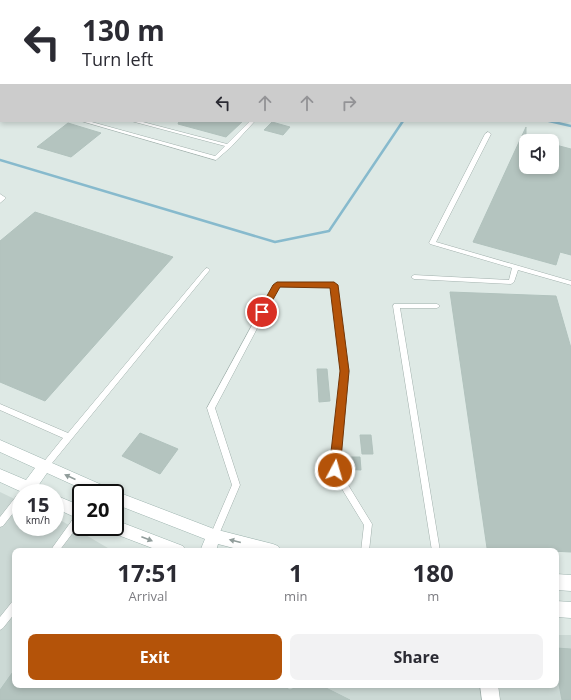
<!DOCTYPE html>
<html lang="en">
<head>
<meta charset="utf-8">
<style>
	:root { --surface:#fff; --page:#f2f2f3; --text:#2b2b33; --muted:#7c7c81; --accent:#b45309 }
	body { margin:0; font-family:"Open Sans",sans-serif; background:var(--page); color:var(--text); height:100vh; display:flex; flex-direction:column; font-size:15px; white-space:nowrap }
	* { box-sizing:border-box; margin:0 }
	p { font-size:13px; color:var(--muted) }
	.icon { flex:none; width:22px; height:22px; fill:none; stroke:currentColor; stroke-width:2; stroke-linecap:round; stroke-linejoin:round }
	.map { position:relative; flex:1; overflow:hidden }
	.sheet { position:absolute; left:12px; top:548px; width:547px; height:140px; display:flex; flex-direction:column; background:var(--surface); border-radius:8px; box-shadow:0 2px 6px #0003 }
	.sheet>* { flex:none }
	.hud { position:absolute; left:0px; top:0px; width:571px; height:122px; box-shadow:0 2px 6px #0003; background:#fff; color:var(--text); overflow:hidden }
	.buttons { position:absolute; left:519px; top:134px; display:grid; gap:8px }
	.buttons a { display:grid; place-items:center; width:40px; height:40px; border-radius:8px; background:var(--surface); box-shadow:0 2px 6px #0003; font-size:20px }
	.speed { position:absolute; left:12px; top:484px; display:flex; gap:8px; font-size:20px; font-weight:700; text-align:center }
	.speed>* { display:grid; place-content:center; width:52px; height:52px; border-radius:50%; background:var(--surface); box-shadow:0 2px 6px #0003; line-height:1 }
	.speed small { font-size:10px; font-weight:400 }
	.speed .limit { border:2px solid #111; border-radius:6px; background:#fff; color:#111 }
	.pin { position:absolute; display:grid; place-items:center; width:34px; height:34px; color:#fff; margin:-17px; border:2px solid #fff; border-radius:50%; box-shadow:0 1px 4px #0007 }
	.me { position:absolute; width:44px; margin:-22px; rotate:6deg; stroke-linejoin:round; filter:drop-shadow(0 0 3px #0008) }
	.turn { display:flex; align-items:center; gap:14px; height:84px; padding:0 16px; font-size:18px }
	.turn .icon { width:52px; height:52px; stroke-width:2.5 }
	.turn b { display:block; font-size:28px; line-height:34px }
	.lanes { display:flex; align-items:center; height:38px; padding:0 16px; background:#0003; justify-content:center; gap:20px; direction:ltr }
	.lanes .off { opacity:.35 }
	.eta { display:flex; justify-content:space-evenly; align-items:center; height:68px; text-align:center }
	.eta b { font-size:24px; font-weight:700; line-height:28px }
	.button { display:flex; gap:8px; margin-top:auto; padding:8px 16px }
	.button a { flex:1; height:46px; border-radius:8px; background:var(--accent); color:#fff; font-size:16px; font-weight:700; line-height:46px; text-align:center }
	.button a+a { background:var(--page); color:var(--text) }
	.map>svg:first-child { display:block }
	.built { fill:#ccd9d5 }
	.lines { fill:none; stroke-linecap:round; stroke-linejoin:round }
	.stream { stroke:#87bacd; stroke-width:2.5 }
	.building { fill:#b4c4bf; stroke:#b1c2bd }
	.lane-casing { stroke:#a1b0ac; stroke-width:1 }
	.street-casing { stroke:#a1b0ac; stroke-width:1 }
	.secondary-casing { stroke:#9eb4af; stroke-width:1 }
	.lane { fill:#fff; fill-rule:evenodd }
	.street { fill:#fff; fill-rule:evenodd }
	.secondary { fill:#fff; fill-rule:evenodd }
	.oneway { fill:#909c9a }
	.route { fill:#b45309; stroke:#753606 }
</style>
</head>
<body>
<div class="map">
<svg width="571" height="700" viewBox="0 0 571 700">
	<rect width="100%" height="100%" fill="#dee9e5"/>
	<!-- built -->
	<path class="built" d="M 0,492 L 21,502 L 21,527 L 55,527 L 55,517 L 113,551 L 15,551 L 15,685 L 556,685 L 556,635 L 571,635 L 571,700 L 0,700 Z"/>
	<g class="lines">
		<!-- stream -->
		<path class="stream" d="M 549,121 L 571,126
			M 0,160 L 275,242 L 329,231 L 403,121"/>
	</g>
	<!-- building -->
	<path class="building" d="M 179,121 L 243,121 L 226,137 L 178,124 Z
		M 272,122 L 290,127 L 283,135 L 264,130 Z
		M 68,123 L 101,133 L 71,157 L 37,147 Z
		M 526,127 L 526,167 L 552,167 L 552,144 L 571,149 L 571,255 L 560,252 L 556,265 L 473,242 Z
		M 35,212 L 173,257 L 45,401 L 0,382 L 0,241 Z
		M 450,292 L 556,296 L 571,348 L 571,552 L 487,548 Z
		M 317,369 L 327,369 L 330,401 L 319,402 Z
		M 140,433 L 178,449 L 160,474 L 122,456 Z
		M 360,435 L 371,435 L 373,454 L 362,454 Z
		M 344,457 L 360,457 L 361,470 L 345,469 Z
		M 556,648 L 571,649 L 571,700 L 562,700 L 556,669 Z
		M 15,669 L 15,685 L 281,685 L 290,690 L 301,685 L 320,685 L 350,700 L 0,700 L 0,690 Z"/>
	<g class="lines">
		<!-- lane casing -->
		<g class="lane-casing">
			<path id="lane" d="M 0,97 L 1,97 L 1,99 L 0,99 Z
				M 81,121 L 88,121 L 215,156 L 225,146 L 131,121 L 139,121 L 227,144 L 250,121 L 255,121 L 231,147 L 216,160 Z
				M 488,132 L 491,134 L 436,242 L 571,281 L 571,285 L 518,270 L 514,282 L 511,284 L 414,279 L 411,277 L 414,275 L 509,280 L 512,268 L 430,244 L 429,243 L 485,134 Z
				M 0,194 L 6,198 L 0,203 Z
				M 207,268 L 209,269 L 210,270 L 209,271 L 48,468 L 45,469 L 42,468 L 41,466 L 42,464 L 63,438 L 0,410 L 0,404 L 68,433 L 205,269 Z
				M 275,283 L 334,283 L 337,285 L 349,371 L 339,470 L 372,524 L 369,551 L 361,551 L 364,525 L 331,471 L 341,371 L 331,287 L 279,287 L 215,408 L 240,485 L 217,539 L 214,540 L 211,539 L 210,536 L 232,485 L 207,408 Z
				M 394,304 L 437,304 L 440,306 L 437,308 L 400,308 L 440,551 L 432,551 L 393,306 Z
				M 21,493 L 21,503 L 3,526 L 0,527 L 0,517 L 18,494 Z
				M 81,511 L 81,522 L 59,551 L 50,551 L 78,512 Z
				M 15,600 L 15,613 L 3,628 L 0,630 L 0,617 L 12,602 Z"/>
		</g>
		<!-- street casing -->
		<g class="street-casing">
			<path id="street" d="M 480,685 L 498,685 L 500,700 L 482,700 Z"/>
		</g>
		<!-- secondary casing -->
		<g class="secondary-casing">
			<path id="secondary" d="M 117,0 L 125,0 L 117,1 Z
				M 136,0 L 143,0 L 136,1 Z
				M 0,440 L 111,489 L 112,492 L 120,493 L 214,529 L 273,544 L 278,546 L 281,551 L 245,551 L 218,544 L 216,551 L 200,551 L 205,539 L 115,504 L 115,493 L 91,493 L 47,473 L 38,486 L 44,489 L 46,493 L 24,493 L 0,482 L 0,469 L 26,480 L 35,468 L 0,452 Z
				M 55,495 L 81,506 L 81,520 L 55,508 Z
				M 115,520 L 183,546 L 186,551 L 160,551 L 110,532 L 108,527 L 115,527 Z
				M 556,574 L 571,575 L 571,591 L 556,590 Z
				M 556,601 L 571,602 L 571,618 L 556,617 Z"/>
		</g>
		<!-- lane -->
		<use href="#lane" class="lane"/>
		<!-- street -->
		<use href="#street" class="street"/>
		<!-- secondary -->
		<use href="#secondary" class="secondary"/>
	</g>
	<!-- one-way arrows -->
	<defs><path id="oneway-solid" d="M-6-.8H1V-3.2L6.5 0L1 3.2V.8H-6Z"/></defs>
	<g class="oneway">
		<use href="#oneway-solid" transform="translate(70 477) rotate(-156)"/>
		<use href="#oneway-solid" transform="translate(147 539) rotate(21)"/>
		<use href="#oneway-solid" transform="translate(235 541) rotate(-166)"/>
	</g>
	<!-- route -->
	<path class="route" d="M 277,282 L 334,282 L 338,285 L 349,371 L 340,470 L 338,474 L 331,474 L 329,470 L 340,371 L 330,288 L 280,287 L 265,314 L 259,314 L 258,312 L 273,285 Z"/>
</svg>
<div class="buttons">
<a><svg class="icon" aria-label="sound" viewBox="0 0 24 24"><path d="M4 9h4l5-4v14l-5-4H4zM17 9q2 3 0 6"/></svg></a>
</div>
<div class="speed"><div>15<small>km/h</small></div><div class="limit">20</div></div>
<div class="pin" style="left:262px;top:312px;background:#d93025"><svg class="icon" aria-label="arrive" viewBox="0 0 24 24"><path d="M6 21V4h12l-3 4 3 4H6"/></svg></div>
<svg class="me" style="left:335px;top:470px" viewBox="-20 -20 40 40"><circle r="17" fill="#b45309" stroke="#fff" stroke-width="3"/><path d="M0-11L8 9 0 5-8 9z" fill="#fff"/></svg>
<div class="hud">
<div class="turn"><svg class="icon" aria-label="left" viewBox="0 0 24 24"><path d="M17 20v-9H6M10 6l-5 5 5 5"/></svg><div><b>130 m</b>Turn left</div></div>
<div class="lanes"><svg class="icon" aria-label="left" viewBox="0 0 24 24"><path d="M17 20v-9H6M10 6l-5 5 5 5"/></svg><svg class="icon off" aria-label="ahead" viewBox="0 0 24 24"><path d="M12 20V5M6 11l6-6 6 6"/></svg><svg class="icon off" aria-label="ahead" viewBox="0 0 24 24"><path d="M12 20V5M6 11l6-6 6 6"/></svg><svg class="icon off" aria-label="right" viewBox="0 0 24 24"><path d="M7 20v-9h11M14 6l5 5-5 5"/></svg></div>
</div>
<section class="sheet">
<div class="eta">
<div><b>17:51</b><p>Arrival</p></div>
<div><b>1</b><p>min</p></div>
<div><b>180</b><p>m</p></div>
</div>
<div class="button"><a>Exit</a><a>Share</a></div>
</section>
</div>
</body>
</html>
